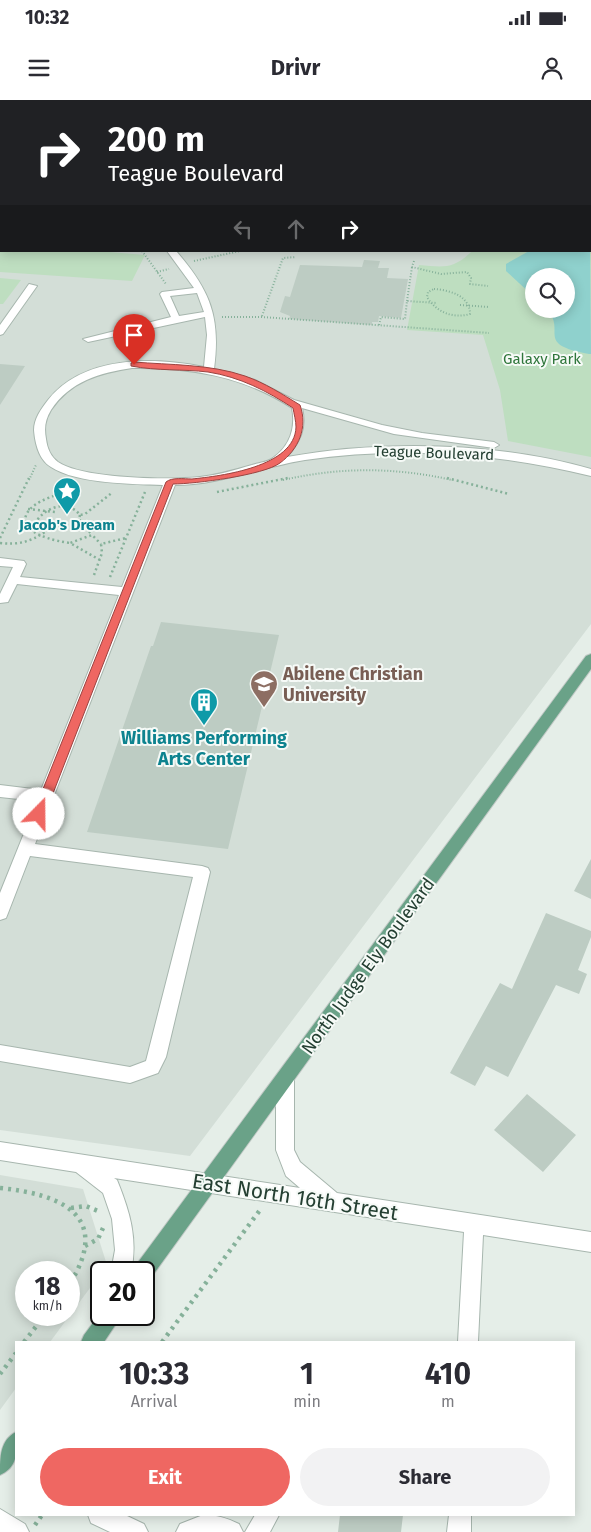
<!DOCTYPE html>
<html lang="en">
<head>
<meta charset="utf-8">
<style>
	:root { --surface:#fff; --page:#f2f2f3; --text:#2b2b33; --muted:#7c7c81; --accent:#ef6762 }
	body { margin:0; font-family:"Fira Sans",sans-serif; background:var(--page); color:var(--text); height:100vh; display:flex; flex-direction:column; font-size:19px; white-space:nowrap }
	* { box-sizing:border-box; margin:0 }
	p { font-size:16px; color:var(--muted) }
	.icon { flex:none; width:28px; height:28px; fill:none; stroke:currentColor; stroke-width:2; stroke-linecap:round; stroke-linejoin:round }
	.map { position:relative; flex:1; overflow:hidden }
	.side { position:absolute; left:15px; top:1241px; width:560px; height:175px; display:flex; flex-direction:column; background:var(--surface); border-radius:0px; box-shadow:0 2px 12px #0003 }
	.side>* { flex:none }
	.guide { position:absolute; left:0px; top:0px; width:591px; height:152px; box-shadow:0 2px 12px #0003; background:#202124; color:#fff; overflow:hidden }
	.fabs { position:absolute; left:525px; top:168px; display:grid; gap:10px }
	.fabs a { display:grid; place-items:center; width:50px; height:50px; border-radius:50%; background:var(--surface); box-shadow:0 2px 12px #0003; font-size:25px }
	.speed { position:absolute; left:15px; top:1161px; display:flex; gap:10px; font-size:25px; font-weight:700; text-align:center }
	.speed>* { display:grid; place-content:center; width:65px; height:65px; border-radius:50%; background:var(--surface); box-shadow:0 2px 12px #0003; line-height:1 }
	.speed small { font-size:12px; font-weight:400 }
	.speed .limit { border:2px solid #111; border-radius:8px; background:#fff; color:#111 }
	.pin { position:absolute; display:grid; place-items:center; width:42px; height:42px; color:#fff; margin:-51px -21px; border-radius:50% 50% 50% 0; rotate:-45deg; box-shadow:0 0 5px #0007 }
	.pin .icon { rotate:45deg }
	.me { position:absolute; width:55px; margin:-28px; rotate:22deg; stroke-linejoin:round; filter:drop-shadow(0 0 4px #0008) }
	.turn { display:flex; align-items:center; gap:18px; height:105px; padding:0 25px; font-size:22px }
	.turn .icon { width:65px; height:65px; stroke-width:2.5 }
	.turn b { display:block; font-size:35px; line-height:42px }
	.lanes { display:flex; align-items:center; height:48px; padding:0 25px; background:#0003; justify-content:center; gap:25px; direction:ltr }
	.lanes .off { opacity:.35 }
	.eta { display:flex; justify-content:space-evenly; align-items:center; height:85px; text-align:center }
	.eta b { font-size:30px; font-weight:700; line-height:35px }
	.action { display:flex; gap:10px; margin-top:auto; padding:10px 25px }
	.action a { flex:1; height:58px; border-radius:30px; background:var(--accent); color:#fff; font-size:20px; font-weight:700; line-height:58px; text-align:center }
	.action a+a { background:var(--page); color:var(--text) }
	.status { display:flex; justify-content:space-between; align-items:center; height:35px; padding:0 25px; background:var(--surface); direction:ltr }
	.status svg { height:14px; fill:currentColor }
	header { display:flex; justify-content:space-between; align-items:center; height:65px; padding:0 25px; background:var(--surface); font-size:22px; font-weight:700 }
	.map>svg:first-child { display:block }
	.built { fill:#d3ded7; fill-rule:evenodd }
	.green { fill:#bedec0; fill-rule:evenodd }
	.water { fill:#8fd1cd }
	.building { fill:#bdccc3 }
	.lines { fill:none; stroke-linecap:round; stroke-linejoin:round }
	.minor-casing { stroke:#a7b6ae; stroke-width:2 }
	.major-casing { stroke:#c2c9c6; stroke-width:2 }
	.path-far2 { stroke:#86b19a; stroke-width:2; stroke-dasharray:1 2; stroke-linecap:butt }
	.path-far1 { stroke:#86b19a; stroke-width:2.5; stroke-dasharray:2 3; stroke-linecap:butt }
	.path { stroke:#86b19a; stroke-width:4.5; stroke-dasharray:3 5; stroke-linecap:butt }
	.minor { fill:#fff; fill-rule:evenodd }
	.major { fill:#6aa288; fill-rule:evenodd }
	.route { fill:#ef6762; stroke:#9b4340 }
	.labels { text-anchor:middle; stroke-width:4; stroke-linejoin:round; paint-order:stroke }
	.far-park-label { font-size:15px; fill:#2f763b; stroke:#f6faf7 }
	.far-street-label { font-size:15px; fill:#243f32; stroke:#f6faf7 }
	.far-culture-label { font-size:15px; font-weight:bold; fill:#0d838f; stroke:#f6faf7 }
	.education-label { font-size:18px; font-weight:bold; fill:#785e54; stroke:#f6faf7; text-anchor:start }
	.culture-label { font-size:18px; font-weight:bold; fill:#0d838f; stroke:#f6faf7 }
	.street-label { font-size:18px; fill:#243f32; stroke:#f6faf7 }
	.near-street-label { font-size:21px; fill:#243f32; stroke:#f6faf7 }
</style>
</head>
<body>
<div class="status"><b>10:32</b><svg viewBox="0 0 49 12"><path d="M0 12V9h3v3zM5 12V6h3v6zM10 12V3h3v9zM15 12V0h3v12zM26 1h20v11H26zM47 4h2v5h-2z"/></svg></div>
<header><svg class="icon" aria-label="menu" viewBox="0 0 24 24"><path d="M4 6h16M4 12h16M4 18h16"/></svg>Drivr<svg class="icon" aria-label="person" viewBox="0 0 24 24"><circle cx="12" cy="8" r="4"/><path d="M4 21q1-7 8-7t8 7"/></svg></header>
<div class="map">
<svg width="591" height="1432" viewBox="0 0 591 1432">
	<rect width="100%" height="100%" fill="#e5eee8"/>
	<!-- built -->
	<path class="built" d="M 0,0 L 338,1 L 1,1 L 1,151 L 590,151 L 591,108 L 591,524 L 190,1056 L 0,1030 ZM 534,176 L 566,176 L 566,209 L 534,209 Z
		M 0,1075 L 83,1089 L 107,1165 L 50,1242 L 16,1242 L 16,1288 L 0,1310 ZM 26,1172 L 69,1172 L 69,1215 L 26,1215 Z"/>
	<!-- green -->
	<path class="green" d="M 366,0 L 575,0 L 572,1 Z
		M 590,107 L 591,108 L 591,357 L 508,341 L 500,290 L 483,235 L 407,230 L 419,165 C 443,167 453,170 472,151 L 590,151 ZM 534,176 L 566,176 L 566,209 L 534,209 Z
		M 0,144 L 1,151 L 98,151 L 145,155 L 132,181 L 0,172 Z
		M 0,178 L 21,180 L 3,204 L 0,204 Z"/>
	<!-- water -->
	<path class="water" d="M 590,140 L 591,254 L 589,254 C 534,244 567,232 547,209 L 566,209 L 566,176 L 534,176 L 534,197 L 506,171 L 506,164 L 529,151 L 590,151 Z"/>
	<!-- building -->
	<path class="building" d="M 364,160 L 380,161 L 378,168 L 389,168 L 387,178 L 408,179 L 401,218 L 379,216 L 378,222 L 372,222 L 372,225 L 289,219 L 290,216 L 280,212 L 285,196 L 290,197 L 300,165 L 362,167 Z
		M 0,264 L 25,266 L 0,305 Z
		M 161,522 L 279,535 L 228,749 L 87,732 L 151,546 L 153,546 Z
		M 591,759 L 591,799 L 574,791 Z
		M 546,813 L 591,831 L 591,837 L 578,870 L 587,874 L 579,894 L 556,885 L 508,977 L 486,966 L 475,986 L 450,973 L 500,883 L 512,889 Z
		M 527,994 L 576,1035 L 543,1072 L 494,1030 Z
		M 340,1415 L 403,1415 L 401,1432 L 338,1432 Z"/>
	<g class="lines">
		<!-- minor casing -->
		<g class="minor-casing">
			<path id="minor" d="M 73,0 L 79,0 L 79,1 L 73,1 Z
				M 167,151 L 176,151 C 210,190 221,217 214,269 L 255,280 L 294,300 L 382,325 L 422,333 L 494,342 L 499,345 L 494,348 L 394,334 L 302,308 C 307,328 300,342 287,357 C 382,340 499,342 591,369 L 591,376 C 498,353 400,346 305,360 C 261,367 219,385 175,385 L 35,744 L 202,766 L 208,768 L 210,772 L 166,957 L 158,973 L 130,983 L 0,961 L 0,945 L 130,967 L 146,961 L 193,777 L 30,756 L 8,813 L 6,818 L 0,820 L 0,793 L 37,701 L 0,697 L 0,685 L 41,690 L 119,495 L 17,484 L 8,502 L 0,503 L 0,494 L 13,467 L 0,466 L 0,458 L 24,461 L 26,464 L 20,477 L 122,487 L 163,385 C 133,384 77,384 51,367 C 39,360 35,343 34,330 C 34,319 41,309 48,300 C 84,255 153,257 204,267 L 207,235 L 205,217 L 88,242 L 83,239 L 171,217 L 160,194 L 162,192 L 194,188 ZM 197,193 L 204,212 L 179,216 L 170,196 ZM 132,268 C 189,267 244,276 292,308 C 296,328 290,346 273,358 C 268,362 258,363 252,365 C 235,370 218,375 200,377 C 170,380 83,379 58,362 C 51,357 47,348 46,339 C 44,328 45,320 51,310 C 70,281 100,273 132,268 Z
				M 29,184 L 37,186 L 3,234 L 0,235 L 0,225 Z
				M 285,971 L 291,973 L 294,979 L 294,1050 L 300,1062 L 337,1093 L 591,1132 L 591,1152 L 483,1135 L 478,1242 L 458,1242 L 464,1132 L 114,1078 L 117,1080 C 130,1112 138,1139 131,1172 L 111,1172 L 115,1150 L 112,1119 L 103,1093 L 76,1072 L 0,1060 L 0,1042 L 300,1088 L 286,1076 L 276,1050 L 276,979 L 279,973 Z
				M 0,1409 L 25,1424 L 29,1432 L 0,1432 Z
				M 88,1415 L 125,1415 L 144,1424 L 148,1432 L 110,1432 L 91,1423 Z
				M 203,1415 C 217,1415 227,1418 239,1424 L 243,1432 L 176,1432 L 180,1424 Z
				M 255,1415 L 279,1415 L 270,1432 L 245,1432 Z
				M 449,1415 L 471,1415 L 471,1432 L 447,1432 Z"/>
		</g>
		<!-- major casing -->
		<g class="major-casing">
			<path id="major" d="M 345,0 L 354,0 L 354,1 L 345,1 Z
				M 590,93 L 591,93 L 591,98 L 590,98 Z
				M 591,554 L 591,569 L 150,1179 L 144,1182 L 144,1172 L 133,1172 L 136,1165 L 586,556 Z
				M 101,1212 L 101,1215 L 122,1215 L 104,1242 L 81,1242 L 84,1235 Z
				M 16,1332 C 17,1350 19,1367 0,1375 C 0,1357 0,1340 16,1332 Z"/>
		</g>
		<!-- path-far2 -->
		<path class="path-far2" d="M 142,151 L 166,184
			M 194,161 L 240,151
			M 414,161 L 412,167 L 441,174 L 467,172 L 471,178 L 470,184 L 488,186
			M 157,172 L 169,169
			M 434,189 C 450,190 470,196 470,214 C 453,219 436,212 427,197 L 428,192 Z
			M 407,201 L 412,167
			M 460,205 L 489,207
			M 262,216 L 283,158 L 296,157
			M 222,217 L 262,217 L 489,233
			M 379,225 L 381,217 L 405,219 L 407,201 L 437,203
			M 29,380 L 36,365
			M 283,380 C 340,367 395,367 452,380"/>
		<!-- path-far1 -->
		<path class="path-far1" d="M 447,378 L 509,394
			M 217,392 L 288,378
			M 69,407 L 76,391 C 19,399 1,433 70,443
			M 28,409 L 55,412
			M 80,415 L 79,419 L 92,435
			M 0,438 L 29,378
			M 0,443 C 18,445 30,442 45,432 L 37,427 L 36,422 C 45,407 68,399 80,415 L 85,414 L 113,392
			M 100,460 L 70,443 L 92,435 L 101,444
			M 94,475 L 102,453 L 101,444 L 126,438
			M 110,477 L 145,392"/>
		<!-- path -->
		<path class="path" d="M 0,1088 C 61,1094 113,1116 69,1185
			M 71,1108 L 86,1106 L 98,1111
			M 85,1146 L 98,1139 L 103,1128
			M 24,1242 L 45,1215
			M 162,1242 L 260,1110
			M 0,1274 L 16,1253
			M 35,1425 L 42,1415"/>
		<!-- minor -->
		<use href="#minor" class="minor"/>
		<!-- major -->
		<use href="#major" class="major"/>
	</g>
	<!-- route -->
	<path class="route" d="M 134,262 C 170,265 210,264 245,276 C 265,283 282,294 300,305 C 308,327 299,349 280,363 C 264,375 195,384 173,384 L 45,714 L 39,718 L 33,714 L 166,382 C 172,377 184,379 192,379 C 221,376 295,367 296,327 C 296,321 294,314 293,308 C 267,291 240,277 208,272 C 183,269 157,271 131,266 L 131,263 Z"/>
	<!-- icons -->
	<defs>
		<g id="sight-pin" transform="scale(1.4375)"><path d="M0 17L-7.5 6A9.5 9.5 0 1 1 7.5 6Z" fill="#0f9aa8" stroke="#f6faf7"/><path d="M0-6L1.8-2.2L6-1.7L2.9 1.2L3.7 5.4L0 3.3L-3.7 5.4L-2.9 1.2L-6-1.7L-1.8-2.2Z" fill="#fff"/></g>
		<g id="university-pin" transform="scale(1.4375)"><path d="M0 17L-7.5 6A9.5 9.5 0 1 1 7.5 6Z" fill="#8d6e63" stroke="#f6faf7"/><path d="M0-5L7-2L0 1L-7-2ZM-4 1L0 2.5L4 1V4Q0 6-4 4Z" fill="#fff"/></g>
		<g id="building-pin" transform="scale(1.4375)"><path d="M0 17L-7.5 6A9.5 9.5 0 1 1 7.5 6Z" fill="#0f9aa8" stroke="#f6faf7"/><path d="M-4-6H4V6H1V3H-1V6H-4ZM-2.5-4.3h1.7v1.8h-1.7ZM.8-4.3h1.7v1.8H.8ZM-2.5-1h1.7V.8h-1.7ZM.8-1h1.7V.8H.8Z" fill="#fff"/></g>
	</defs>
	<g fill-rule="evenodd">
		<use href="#sight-pin" x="67" y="391"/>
		<use href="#university-pin" x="264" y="584"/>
		<use href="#building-pin" x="204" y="602"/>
	</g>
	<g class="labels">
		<!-- far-park labels -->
		<g class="far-park-label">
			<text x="542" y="264">Galaxy Park</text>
		</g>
		<!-- far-street labels -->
		<g class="far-street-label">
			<text transform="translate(434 353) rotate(2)" y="5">Teague Boulevard</text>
		</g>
		<!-- far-culture labels -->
		<g class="far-culture-label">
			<text x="67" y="430">Jacob's Dream</text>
		</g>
		<!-- education labels -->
		<g class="education-label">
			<text x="283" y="580">Abilene Christian<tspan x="283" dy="21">University</tspan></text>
		</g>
		<!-- culture labels -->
		<g class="culture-label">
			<text x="204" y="644">Williams Performing<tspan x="204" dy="21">Arts Center</tspan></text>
		</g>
		<!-- street labels -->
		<g class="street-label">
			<text transform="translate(368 866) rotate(-54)" y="6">North Judge Ely Boulevard</text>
		</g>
		<!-- near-street labels -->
		<g class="near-street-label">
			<text transform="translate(295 1097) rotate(9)" y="7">East North 16th Street</text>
		</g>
	</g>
</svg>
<div class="fabs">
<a><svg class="icon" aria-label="search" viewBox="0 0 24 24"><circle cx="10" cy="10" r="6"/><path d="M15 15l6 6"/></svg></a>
</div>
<div class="speed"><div>18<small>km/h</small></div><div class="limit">20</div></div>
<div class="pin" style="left:134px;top:265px;background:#d93025"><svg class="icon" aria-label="arrive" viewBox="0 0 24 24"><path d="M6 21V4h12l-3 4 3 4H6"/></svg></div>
<svg class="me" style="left:39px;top:714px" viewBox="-20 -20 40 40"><circle r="19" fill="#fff"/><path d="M0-13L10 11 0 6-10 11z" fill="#ef6762"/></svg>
<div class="guide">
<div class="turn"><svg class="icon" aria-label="right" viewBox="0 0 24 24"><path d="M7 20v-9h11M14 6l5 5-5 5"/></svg><div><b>200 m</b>Teague Boulevard</div></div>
<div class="lanes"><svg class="icon off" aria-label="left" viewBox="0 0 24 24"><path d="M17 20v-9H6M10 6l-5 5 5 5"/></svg><svg class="icon off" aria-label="ahead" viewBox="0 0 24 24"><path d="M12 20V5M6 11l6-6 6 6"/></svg><svg class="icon" aria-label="right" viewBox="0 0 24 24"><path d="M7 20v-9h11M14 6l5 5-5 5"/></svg></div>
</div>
<section class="side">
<div class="eta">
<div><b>10:33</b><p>Arrival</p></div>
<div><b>1</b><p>min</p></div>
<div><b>410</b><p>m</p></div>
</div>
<div class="action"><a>Exit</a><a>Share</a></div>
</section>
</div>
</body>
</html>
